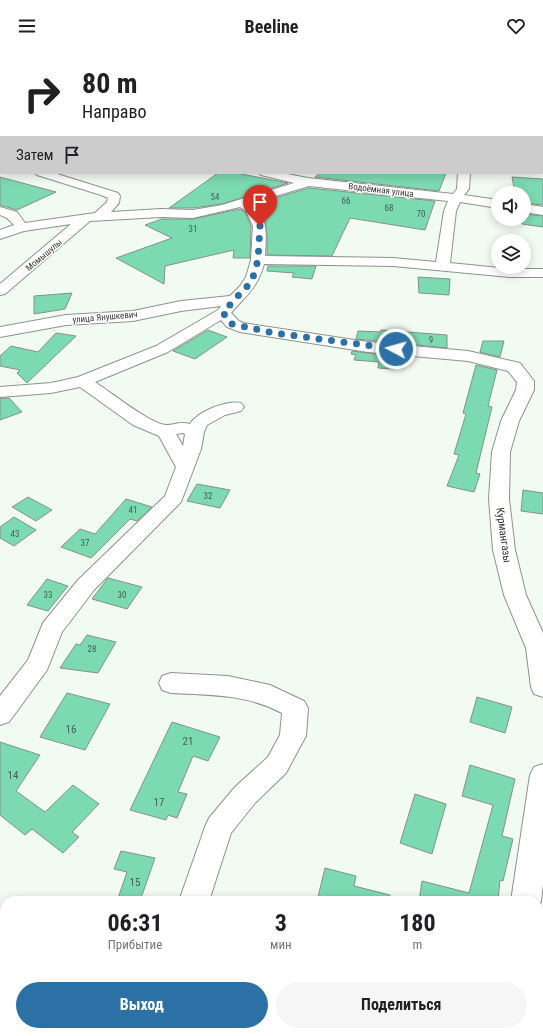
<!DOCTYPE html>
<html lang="ru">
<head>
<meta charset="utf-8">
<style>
	:root { --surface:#fff; --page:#f6f6f6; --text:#202124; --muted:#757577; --accent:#2c71a6 }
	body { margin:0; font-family:"Roboto Condensed",sans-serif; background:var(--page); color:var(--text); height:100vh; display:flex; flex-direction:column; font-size:15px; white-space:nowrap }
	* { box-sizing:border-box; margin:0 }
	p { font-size:13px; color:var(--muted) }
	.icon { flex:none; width:22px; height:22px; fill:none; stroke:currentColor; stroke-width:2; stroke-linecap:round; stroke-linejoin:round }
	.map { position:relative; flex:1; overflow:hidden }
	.side { position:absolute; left:0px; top:844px; width:543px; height:140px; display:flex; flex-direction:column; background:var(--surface); border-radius:16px 16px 0 0; box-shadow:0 2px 10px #0003 }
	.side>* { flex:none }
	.banner { position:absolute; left:0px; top:0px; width:543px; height:122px; box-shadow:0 2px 10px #0003; background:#fff; color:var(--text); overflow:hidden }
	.buttons { position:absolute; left:491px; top:134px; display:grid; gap:8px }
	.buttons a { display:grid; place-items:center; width:40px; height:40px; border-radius:50%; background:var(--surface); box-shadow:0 2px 10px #0003; font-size:20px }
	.pin { position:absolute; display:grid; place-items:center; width:34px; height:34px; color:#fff; margin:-41px -17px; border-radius:50% 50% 50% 0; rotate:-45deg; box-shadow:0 0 4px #0007 }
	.pin .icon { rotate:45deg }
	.me { position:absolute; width:44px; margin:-22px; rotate:276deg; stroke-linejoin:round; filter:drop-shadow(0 0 3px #0008) }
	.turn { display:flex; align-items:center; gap:14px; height:84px; padding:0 16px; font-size:18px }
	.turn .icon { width:52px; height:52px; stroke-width:2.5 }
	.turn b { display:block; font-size:28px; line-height:34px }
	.then { display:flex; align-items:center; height:38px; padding:0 16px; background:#0003; gap:8px; font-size:15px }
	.eta { display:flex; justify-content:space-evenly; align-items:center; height:68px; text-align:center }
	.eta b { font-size:24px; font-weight:700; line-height:28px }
	.button { display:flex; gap:8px; margin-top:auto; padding:8px 16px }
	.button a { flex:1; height:46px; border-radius:24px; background:var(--accent); color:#fff; font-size:16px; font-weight:700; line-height:46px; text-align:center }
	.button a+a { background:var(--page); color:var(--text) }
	header { display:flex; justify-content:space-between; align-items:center; height:52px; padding:0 16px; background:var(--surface); font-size:18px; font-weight:700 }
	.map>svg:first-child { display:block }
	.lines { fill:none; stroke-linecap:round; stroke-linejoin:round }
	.stream { fill:#64d9cb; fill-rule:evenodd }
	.building { fill:#7cdab1; stroke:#85918b }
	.minor-casing { stroke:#8b948b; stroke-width:2 }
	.minor { fill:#fff; fill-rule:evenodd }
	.route { stroke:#2c71a6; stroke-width:7; stroke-dasharray:0 12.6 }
	.labels { text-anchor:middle; stroke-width:3; stroke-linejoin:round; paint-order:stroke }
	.far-street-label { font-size:9px; fill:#353834; stroke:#fff }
	.number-label { font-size:9px; fill:#476053 }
	.street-label { font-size:11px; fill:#353834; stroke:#fff }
	.near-number-label { font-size:11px; fill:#476053 }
</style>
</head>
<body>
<header><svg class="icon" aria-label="menu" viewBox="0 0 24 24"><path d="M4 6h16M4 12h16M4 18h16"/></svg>Beeline<svg class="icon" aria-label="heart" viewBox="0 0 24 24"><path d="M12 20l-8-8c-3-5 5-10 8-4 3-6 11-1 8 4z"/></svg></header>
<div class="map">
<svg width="543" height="984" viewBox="0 0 543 984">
	<rect width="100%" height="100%" fill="#f2fbf1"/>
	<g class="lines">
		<!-- stream -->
		<path class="stream" d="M 408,0 L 411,0 L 410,1 Z
			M 0,53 L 1,53 L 1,55 L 0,55 Z"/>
	</g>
	<!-- building -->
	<path class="building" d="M 218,121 L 236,121 L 288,131 L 222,152 L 193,156 L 169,156 Z
		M 320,121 L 446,121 L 439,139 L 315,125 Z
		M 0,125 L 56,140 L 17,158 L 0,153 Z
		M 512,125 L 543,127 L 543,153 L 524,151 L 524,141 L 515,141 Z
		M 309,136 L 435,149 L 425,178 L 350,166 L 332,204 L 267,203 L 267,183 L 265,169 L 263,162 L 255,152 Z
		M 240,157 L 245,160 L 251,174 L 250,206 L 233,206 L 234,198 L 165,214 L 164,232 L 116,206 L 172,186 L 145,173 L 162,167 L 193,167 Z
		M 524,162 L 543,164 L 543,175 L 522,172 L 520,167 L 524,167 Z
		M 268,214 L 316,214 L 312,227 L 292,225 L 294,221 L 267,219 Z
		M 418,225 L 450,227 L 449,243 L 419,241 Z
		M 72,241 L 65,257 L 34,262 L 34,244 Z
		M 208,278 L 227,285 L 195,307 L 173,299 Z
		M 381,278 L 447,283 L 447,296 L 356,287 L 358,279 L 380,280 Z
		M 56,281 L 76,284 L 27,331 L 17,321 L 20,318 L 0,314 L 0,304 L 11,294 L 38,300 Z
		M 483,289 L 504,289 L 500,305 L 480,300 Z
		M 352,299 L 368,301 L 405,305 L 403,316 L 394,315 L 394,317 L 378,316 L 379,310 L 354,308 L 356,303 L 351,302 Z
		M 476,313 L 497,318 L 488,354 L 492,355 L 476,421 L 480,422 L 474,440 L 447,434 L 459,403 L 454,402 L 466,362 L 463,361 Z
		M 0,346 L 9,346 L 22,360 L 0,368 Z
		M 197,432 L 230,438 L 220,456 L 187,449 Z
		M 523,438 L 543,441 L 543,462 L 521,459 Z
		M 28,445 L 52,458 L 36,469 L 12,455 Z
		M 126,447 L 152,455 L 137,469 L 130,467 L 91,506 L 61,495 L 80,477 L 95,482 Z
		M 14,465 L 36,478 L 14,494 L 0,486 L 0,475 Z
		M 108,526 L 142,535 L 127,557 L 92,547 Z
		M 47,527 L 68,534 L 48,559 L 27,553 Z
		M 87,583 L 116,590 L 98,621 L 60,616 L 76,592 L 80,593 Z
		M 67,641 L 110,652 L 85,698 L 40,685 Z
		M 477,645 L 512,655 L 505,681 L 470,670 Z
		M 172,670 L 220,685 L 208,709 L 193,704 L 178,740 L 187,742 L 177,766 L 168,763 L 166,768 L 130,758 Z
		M 0,690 L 40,703 L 16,739 L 45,760 L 73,733 L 99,752 L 72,780 L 79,785 L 63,801 L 32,777 L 25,783 L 0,763 Z
		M 470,713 L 515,727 L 502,784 L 513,787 L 503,829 L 500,828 L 498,849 L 419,849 L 422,829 L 469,841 L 493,753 L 462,744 Z
		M 415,742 L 446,752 L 432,802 L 400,791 Z
		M 121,799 L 155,806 L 140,849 L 117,849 L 127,820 L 114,817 Z
		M 325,816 L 356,824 L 354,834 L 390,843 L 390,849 L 317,849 Z"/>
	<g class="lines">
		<!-- minor casing -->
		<g class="minor-casing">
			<path id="minor" d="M 80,0 L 96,0 L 96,1 L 80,1 Z
				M 240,0 L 248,0 L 248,1 L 240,1 Z
				M 494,0 L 509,0 L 509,1 L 494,1 Z
				M 542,4 L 543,4 L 543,10 L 542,10 Z
				M 0,22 L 1,22 L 1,28 L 0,28 Z
				M 542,36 L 543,36 L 543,42 L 542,42 Z
				M 542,55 L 543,55 L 543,61 L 542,61 Z
				M 0,65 L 1,65 L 1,71 L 0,71 Z
				M 542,95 L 543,95 L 543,101 L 542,101 Z
				M 0,107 L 1,107 L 1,113 L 0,113 Z
				M 35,121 L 54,121 L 118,141 L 120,144 L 119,151 L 111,160 L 161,157 L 193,158 L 222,153 L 294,131 L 261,123 L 259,121 L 282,121 L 308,126 L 453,142 L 457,137 L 458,121 L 470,121 L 469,137 L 464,143 L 498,148 L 498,156 L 460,150 L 456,159 L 450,211 L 510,217 L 543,217 L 543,225 L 510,225 L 393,214 L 264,212 C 257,237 247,242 231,261 L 239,269 L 243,271 L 368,290 L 468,299 L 520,311 L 534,329 L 534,338 L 519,369 L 510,400 L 509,447 L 515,498 L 526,543 L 543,581 L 543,645 L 534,642 L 531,635 L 526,596 L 504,543 L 493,498 L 489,447 L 492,400 L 501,369 L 516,338 L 517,330 L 508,319 L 468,309 L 368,300 L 240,280 L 227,275 L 221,268 L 168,300 L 95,330 C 109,339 152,373 166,373 C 175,373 179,369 190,372 C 198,359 227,348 241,351 L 244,355 L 241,359 L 225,363 L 207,373 L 204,380 L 201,397 L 181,450 L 94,538 L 62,580 L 47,618 L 9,670 L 0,673 L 0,644 L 28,608 L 43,571 L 78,528 L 165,444 L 176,415 L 159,384 L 133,373 L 80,335 L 51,341 L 0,345 L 0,335 L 51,331 L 78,325 L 156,294 L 218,258 L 221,254 L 181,259 L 133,269 L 66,273 L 0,285 L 0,275 L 66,263 L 133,259 L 181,249 L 230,244 L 240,234 L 246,225 L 251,208 L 253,174 L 246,159 L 240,155 L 193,166 L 161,165 L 90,169 L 5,242 L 0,243 L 0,232 L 71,172 L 24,179 L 0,187 L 0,178 L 14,173 L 7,166 L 0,163 L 0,155 L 17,160 L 25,171 L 95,161 L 107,150 L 108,146 L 101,143 L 37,123 ZM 309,134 L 448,149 L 444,159 L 436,210 L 393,206 L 265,204 C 266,185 269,165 252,151 ZM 183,381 L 185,382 L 183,394 L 176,382 Z
				M 524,152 L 543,155 L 543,163 L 524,160 Z
				M 171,621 L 228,624 L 270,633 L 304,649 L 308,656 L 306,684 L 302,691 L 286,721 L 255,751 L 231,781 L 209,849 L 179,849 L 205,775 L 209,766 L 235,735 L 268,705 L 280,683 L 282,661 C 246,642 211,643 171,641 L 162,638 L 159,631 L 162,624 Z
				M 543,712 L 543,832 L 541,849 L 538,856 L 538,849 L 511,849 L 530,723 L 534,715 Z
				M 128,979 L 164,979 L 161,984 L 126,984 Z
				M 497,979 L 531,979 L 531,984 L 497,984 Z"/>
		</g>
		<!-- minor -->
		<use href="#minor" class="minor"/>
	</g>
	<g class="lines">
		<!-- route -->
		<path class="route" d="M 260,174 L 258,208 L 253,225 L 246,236 L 234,248 L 223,261 L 231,269 L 232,272 L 274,281 L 396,297"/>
	</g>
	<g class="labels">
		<!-- far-street labels -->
		<g class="far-street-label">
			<text transform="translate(381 138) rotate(7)" y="3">Водоёмная улица</text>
			<text transform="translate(44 203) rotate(-40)" y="3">Момышулы</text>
			<text transform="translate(105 265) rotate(-5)" y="3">улица Янушкевич</text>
		</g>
		<!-- number labels -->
		<g class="number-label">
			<text x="215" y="148">54</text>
			<text x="346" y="152">66</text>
			<text x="389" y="159">68</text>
			<text x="421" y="165">70</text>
			<text x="193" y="180">31</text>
			<text x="431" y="291">9</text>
			<text x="208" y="447">32</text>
			<text x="133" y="461">41</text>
			<text x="15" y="485">43</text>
			<text x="85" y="494">37</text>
			<text x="48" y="546">33</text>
			<text x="122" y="546">30</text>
			<text x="92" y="600">28</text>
		</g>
		<!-- street labels -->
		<g class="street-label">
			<text transform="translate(504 483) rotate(82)" y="4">Курмангазы</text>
		</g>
		<!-- near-number labels -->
		<g class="near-number-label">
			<text x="71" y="681">16</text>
			<text x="188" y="693">21</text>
			<text x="13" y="727">14</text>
			<text x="159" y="754">17</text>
			<text x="135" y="834">15</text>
		</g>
	</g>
</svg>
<div class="buttons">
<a><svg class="icon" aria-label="sound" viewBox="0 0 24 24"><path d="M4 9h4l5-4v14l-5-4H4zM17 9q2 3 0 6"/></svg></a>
<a><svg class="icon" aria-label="layers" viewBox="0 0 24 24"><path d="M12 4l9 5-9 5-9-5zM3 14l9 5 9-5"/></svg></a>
</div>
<div class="pin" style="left:260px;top:174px;background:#d93025"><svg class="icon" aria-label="arrive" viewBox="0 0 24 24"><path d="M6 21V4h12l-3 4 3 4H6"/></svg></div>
<svg class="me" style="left:396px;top:297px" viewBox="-20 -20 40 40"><circle r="17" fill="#2c71a6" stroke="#fff" stroke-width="3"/><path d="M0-11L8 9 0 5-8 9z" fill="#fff"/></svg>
<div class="banner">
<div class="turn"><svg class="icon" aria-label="right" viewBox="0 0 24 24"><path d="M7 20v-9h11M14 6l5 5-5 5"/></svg><div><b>80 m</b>Направо</div></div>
<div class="then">Затем<svg class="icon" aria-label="arrive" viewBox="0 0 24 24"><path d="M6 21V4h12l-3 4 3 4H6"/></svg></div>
</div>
<section class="side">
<div class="eta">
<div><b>06:31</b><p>Прибытие</p></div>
<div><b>3</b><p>мин</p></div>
<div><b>180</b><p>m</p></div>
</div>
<div class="button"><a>Выход</a><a>Поделиться</a></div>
</section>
</div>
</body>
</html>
